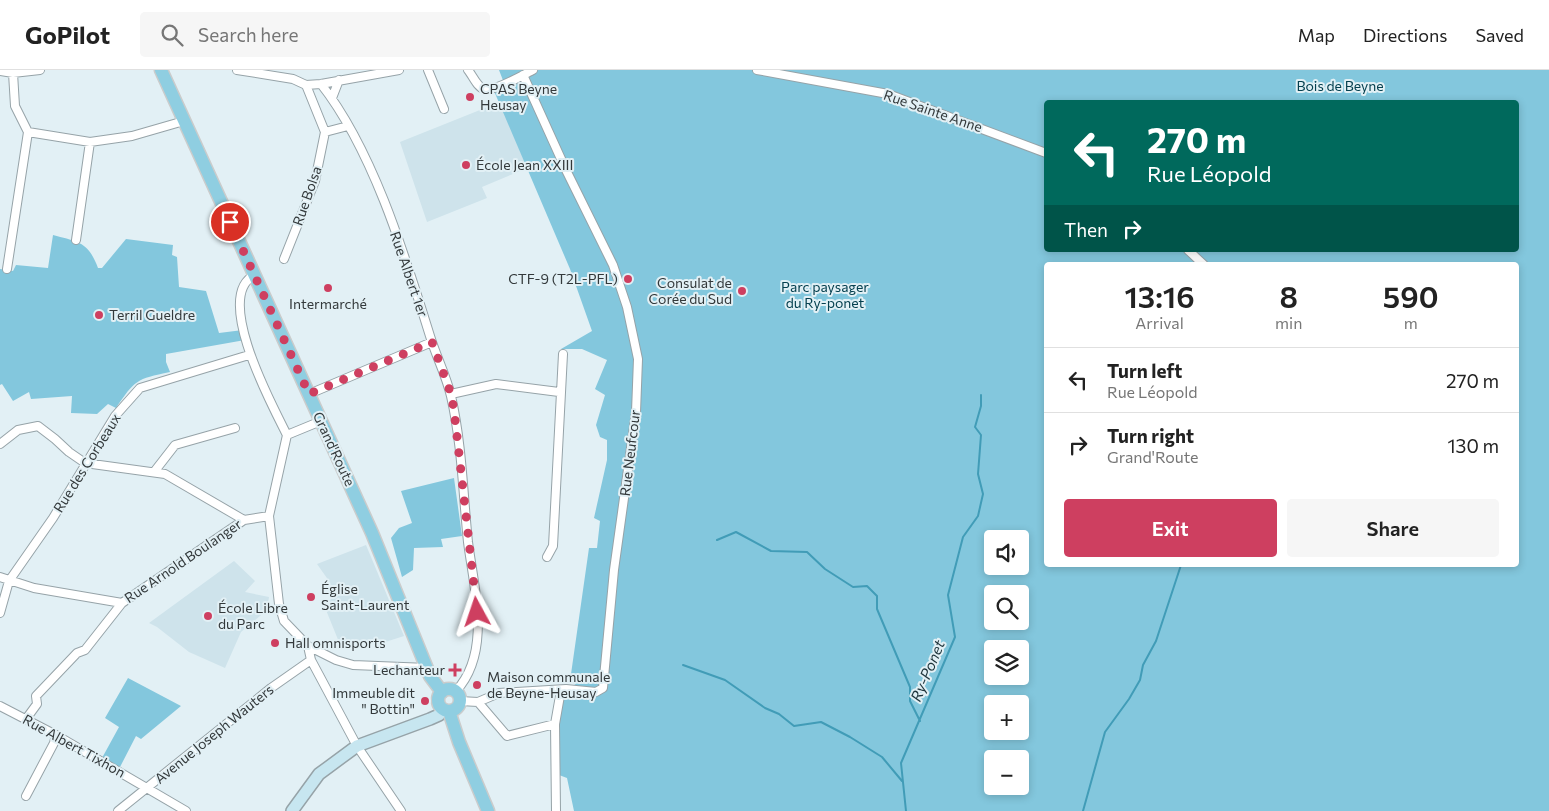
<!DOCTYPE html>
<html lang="en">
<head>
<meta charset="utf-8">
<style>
	:root { --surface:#fff; --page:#f6f6f6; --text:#222; --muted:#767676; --line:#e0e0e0; --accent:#ce3f60 }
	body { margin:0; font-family:Commissioner,sans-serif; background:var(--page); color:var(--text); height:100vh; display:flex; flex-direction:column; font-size:19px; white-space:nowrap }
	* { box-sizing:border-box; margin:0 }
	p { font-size:16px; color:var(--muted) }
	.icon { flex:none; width:28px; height:28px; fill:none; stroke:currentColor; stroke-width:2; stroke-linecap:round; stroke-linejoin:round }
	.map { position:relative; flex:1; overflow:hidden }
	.sheet { position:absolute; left:1044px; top:192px; width:475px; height:305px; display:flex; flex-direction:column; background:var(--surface); border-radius:5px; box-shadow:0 2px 8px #0003 }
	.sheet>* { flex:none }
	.hud { position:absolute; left:1044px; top:30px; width:475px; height:152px; border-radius:5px; box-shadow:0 2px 8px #0003; background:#00695c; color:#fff; overflow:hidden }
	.tools { position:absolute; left:984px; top:460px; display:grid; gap:10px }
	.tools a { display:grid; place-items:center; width:45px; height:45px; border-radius:5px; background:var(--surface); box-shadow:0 2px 8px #0003; font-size:25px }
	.pin { position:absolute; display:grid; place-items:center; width:42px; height:42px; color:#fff; margin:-21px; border:2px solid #fff; border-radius:50%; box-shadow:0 1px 5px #0007 }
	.me { position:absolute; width:55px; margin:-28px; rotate:355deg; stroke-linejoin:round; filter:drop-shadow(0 0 4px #0008) }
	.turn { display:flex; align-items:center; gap:18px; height:105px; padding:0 20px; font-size:22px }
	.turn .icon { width:65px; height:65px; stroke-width:2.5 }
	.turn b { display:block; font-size:35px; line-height:42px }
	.then { display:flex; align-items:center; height:48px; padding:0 20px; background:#0003; gap:10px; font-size:19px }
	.eta { display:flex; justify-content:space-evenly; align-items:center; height:85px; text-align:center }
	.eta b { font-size:30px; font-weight:600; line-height:35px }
	.cta { display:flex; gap:10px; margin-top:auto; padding:10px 20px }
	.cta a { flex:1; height:58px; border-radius:5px; background:var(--accent); color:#fff; font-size:20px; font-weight:600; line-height:58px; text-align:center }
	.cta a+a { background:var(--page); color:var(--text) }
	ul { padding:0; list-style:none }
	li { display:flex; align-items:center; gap:15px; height:65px; padding:0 20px; border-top:1px solid var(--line) }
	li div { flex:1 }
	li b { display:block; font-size:19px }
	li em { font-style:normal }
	header { display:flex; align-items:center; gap:30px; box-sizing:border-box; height:70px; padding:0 25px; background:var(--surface); border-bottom:1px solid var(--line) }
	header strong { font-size:24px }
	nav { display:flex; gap:28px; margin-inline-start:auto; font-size:18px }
	.search { width:350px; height:45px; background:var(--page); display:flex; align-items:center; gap:12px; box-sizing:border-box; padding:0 18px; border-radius:5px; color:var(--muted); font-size:19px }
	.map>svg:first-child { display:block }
	.built { fill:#cee3eb }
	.green { fill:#83c7dd; fill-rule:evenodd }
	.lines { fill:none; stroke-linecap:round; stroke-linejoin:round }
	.stream { stroke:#419cb7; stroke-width:2 }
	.street-casing { stroke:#96a3a8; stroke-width:10 }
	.secondary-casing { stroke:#96a3a8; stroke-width:14 }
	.primary-casing { stroke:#cacccc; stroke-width:15 }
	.street { stroke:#fff; stroke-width:8 }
	.secondary { stroke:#c7e6f0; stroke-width:11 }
	.primary { stroke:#8fcee1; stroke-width:12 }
	.route { stroke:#ce3f60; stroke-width:9; stroke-dasharray:0 16.2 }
	.poi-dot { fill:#ce3f60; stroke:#e2f0f5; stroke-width:2 }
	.labels { text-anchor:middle; stroke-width:4; stroke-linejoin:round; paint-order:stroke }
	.park-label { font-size:14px; fill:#05404f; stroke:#e2f0f5 }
	.poi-label { font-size:14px; fill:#33393b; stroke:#e2f0f5; text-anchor:start }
	.street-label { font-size:14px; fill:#33393b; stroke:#e2f0f5 }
	.water-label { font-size:15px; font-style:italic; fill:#1e343b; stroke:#e2f0f5 }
</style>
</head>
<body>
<header>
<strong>GoPilot</strong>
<div class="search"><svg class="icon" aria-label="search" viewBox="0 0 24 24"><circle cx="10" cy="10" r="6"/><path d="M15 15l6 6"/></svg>Search here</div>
<nav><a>Map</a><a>Directions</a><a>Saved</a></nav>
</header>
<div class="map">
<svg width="1549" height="741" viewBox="0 0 1549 741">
	<rect width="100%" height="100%" fill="#e2f0f5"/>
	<!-- built -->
	<path class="built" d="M 500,32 L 527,98 L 482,117 L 487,128 L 427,152 L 400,72 Z
		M 366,475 L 404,566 L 376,575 L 373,569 L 354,576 L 341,577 L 326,540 L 333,524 L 329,511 L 317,494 Z
		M 234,491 L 255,511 L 245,522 L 269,527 L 267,540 L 241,562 L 225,598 L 189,582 L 157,557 L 149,553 Z"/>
	<!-- green -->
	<path class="green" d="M 499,0 L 1549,0 L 1549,741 L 574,741 L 567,708 L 559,705 L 558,657 L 564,627 L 572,622 L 586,623 L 586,617 L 577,616 L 570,611 L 589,478 L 597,478 L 600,451 L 594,448 L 607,390 L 607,370 L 600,367 L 596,355 L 605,325 L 595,319 L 607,290 L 582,279 L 561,279 L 592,261 L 570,199 L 494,21 L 504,13 ZM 1046,32 L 1516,32 L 1516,180 L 1046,180 ZM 1046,195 L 1516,195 L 1516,495 L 1046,495 ZM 992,469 L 1020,469 L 1020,496 L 992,496 ZM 992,524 L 1020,524 L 1020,551 L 992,551 ZM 992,579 L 1020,579 L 1020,606 L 992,606 ZM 992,634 L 1020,634 L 1020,661 L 992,661 ZM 992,689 L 1020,689 L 1020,716 L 992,716 Z
		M 53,165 C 78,172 88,171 98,198 L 102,198 L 126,169 L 173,175 L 172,185 L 177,187 L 179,217 L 206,221 L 219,263 L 243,260 L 245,270 L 166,284 L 166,292 L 170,302 C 136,309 135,310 116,338 L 108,334 L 97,344 L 71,343 L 72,326 L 31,329 L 29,322 L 13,331 L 2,314 L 0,315 L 0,199 L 13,201 L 16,195 L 48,198 Z
		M 454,408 L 462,466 L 441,469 L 443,477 L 414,478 L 413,500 L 402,507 L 391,468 L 399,458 L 412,453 L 401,421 Z
		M 128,608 L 181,636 L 141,669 L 136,666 L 120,697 L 102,688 L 119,657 L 105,648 Z"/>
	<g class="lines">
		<!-- stream -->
		<path class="stream" d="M 717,470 L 736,462 L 771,481 L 807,482 L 825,499 L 853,517 L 867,516 L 877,526 L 877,539 L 910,617 L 910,631 L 920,651
			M 683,595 L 725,610 L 765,638 L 779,644 L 794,656 L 821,652 L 850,667 L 882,687 L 902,711
			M 906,741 L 901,693 L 955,567 L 948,525 L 963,467 L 978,446 L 983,424 L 978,404 L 981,365 L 975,357 L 981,336 L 981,325
			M 1083,741 L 1105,662 L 1129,629 L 1140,610 L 1143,595 L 1156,571 L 1181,495"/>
		<!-- street casing -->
		<g class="street-casing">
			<path id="street" d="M 237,0 L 293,9 L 306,15 L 321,14 L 399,0
				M 428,0 L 444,39
				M 468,0 C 473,6 477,17 484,19 C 494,22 523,5 533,0
				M 757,0 L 888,24 L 1046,83
				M 0,1 L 13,3 L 40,0
				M 13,3 L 15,36 L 28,62 L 90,72 L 132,66 L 184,51
				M 321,14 C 373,80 405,186 430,266 C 436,286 446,305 451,326 C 462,374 463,424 468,472 C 474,519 492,582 456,621
				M 306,15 L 325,62 L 348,56
				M 332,28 L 339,10
				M 76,170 L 90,72
				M 1188,180 L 1204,195
				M 284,189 L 315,111 L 325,62
				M 7,199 L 28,62
				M 255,205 C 212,225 273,337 287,365
				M 309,324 L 432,272
				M 451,324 L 496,314 L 559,322
				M 321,351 L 287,365 L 269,446 L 279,534 L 284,551 L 308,576 L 336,590 L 353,595 L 428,598
				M 0,374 L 18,360 L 38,356 L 55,369 L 69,382 L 85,393 L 165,404 L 244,450
				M 154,402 L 175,375 L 235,358
				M 547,487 L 553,476 L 563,284
				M 0,507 L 34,518 L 122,533 L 244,450 L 269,446
				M 0,543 L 9,511 L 53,448 L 115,346 L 140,318 L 249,285
				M 308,576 L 311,590 L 357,676 L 401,741
				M 460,631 L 478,632 L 499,623 L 566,619 L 596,622 L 603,618 L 614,500 L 636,342 L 638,289 L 627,237 L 613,195 L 566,100 L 523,5
				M 478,632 L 507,666 L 555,654
				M 0,636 L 56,665 L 186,741
				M 26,649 L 37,634 L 36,626 L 77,583 L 85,580 L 122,533
				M 26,726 L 54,673 L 56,665
				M 118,741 L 271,618 L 311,590
				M 556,741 L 555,654 L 561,620"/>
		</g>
		<!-- secondary casing -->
		<g class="secondary-casing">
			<path id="secondary" d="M 292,741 L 319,704 L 357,676 L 430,649 L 439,645 L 443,639"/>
		</g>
		<!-- primary casing -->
		<g class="primary-casing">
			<path id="primary" d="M 161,0 L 372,463 L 430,606 L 442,622
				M438 630a11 11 0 1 1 22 0a11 11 0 1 1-22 0Z
				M 449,641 L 459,672 L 488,741"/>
		</g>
		<!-- street -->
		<use href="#street" class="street"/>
		<!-- secondary -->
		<use href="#secondary" class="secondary"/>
		<!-- primary -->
		<use href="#primary" class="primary"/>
	</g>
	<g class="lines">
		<!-- route -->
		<path class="route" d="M 230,152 L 309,324 L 432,272 L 451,324 L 454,340 L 477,542"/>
	</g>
	<!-- markers -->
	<g class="poi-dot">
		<circle cx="470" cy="27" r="5"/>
		<circle cx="466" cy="95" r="5"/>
		<circle cx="628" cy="209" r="5"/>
		<circle cx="328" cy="218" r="5"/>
		<circle cx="742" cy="221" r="5"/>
		<circle cx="99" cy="245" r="5"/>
		<circle cx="311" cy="527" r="5"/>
		<circle cx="208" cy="546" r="5"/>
		<circle cx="275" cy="573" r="5"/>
		<path d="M452.5 592.5h5v5h5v5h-5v5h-5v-5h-5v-5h5z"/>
		<circle cx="477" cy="615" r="5"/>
		<circle cx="425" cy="631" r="5"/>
	</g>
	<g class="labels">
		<!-- park labels -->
		<g class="park-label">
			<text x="1340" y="21">Bois de Beyne</text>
			<text x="825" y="222">Parc paysager<tspan x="825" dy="16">du Ry-ponet</tspan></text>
		</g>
		<!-- poi labels -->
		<g class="poi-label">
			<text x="480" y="24">CPAS Beyne<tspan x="480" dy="16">Heusay</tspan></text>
			<text x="476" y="100">École Jean XXIII</text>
			<text x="618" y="214" text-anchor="end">CTF-9 (T2L-PFL)</text>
			<text x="732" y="218" text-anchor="end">Consulat de<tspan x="732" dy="16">Corée du Sud</tspan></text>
			<text x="328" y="239" text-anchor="middle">Intermarché</text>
			<text x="109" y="250">Terril Gueldre</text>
			<text x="321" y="524">Église<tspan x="321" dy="16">Saint-Laurent</tspan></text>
			<text x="218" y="543">École Libre<tspan x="218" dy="16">du Parc</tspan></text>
			<text x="285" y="578">Hall omnisports</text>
			<text x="445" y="605" text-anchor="end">Lechanteur</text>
			<text x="487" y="612">Maison communale<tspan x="487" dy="16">de Beyne-Heusay</tspan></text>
			<text x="415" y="628" text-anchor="end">Immeuble dit<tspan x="415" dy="16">" Bottin"</tspan></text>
		</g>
		<!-- street labels -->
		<g class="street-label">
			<text transform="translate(933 41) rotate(19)" y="5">Rue Sainte Anne</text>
			<text transform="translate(307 126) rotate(-71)" y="5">Rue Bolsa</text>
			<text transform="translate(409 204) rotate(71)" y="5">Rue Albert 1er</text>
			<text transform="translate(334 379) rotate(65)" y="5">Grand'Route</text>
			<text transform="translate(630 383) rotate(-83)" y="5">Rue Neufcour</text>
			<text transform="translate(87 393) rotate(-58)" y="5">Rue des Corbeaux</text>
			<text transform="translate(183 491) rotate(-34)" y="5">Rue Arnold Boulanger</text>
			<text transform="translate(214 664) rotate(-39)" y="5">Avenue Joseph Wauters</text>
			<text transform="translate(74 676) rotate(29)" y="5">Rue Albert Tixhon</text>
		</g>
		<!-- water labels -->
		<g class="water-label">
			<text transform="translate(928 601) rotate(-67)" y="5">Ry-Ponet</text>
		</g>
	</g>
</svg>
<div class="tools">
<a><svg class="icon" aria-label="sound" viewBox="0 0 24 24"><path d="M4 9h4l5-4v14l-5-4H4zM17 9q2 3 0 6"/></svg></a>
<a><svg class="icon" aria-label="search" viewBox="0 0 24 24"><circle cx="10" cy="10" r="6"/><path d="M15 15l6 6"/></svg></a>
<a><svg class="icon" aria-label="layers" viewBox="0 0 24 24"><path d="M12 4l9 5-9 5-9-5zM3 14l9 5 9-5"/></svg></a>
<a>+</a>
<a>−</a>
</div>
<div class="pin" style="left:230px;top:152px;background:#d93025"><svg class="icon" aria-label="arrive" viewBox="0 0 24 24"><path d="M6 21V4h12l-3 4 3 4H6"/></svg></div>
<svg class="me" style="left:477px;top:542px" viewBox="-20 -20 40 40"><path d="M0-17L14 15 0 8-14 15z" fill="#ce3f60" stroke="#fff" stroke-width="4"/></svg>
<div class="hud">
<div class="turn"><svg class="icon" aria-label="left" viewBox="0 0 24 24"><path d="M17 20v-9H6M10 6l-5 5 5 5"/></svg><div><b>270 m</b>Rue Léopold</div></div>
<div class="then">Then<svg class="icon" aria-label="right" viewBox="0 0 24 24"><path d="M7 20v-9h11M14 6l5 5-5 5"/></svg></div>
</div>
<section class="sheet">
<div class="eta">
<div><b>13:16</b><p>Arrival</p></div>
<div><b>8</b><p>min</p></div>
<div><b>590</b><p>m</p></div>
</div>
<ul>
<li><svg class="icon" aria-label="left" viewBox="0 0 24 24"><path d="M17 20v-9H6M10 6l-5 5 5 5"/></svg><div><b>Turn left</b><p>Rue Léopold</p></div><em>270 m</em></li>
<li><svg class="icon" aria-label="right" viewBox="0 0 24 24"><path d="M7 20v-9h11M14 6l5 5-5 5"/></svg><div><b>Turn right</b><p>Grand'Route</p></div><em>130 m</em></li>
</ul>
<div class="cta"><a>Exit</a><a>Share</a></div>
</section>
</div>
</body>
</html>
